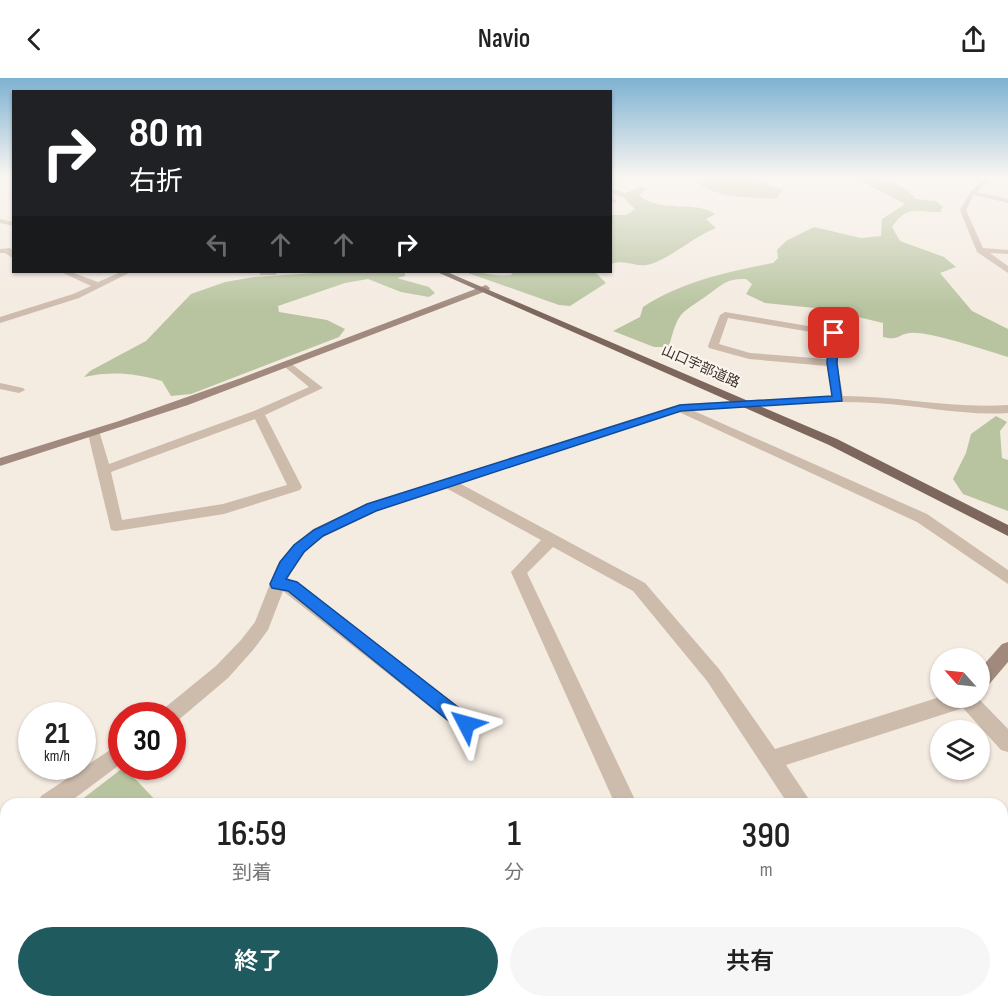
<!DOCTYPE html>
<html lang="ja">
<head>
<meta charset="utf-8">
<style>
	:root { --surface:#fff; --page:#f6f6f6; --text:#222; --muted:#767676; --accent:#1f5a5e }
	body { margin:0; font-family:"Sofia Sans Condensed","Noto Sans JP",sans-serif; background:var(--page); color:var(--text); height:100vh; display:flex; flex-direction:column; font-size:22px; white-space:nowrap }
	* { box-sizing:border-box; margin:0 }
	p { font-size:20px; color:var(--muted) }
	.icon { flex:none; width:33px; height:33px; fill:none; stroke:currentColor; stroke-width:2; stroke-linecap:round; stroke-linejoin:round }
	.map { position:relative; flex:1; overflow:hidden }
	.drawer { position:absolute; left:0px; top:720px; width:1008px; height:210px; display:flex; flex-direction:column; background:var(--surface); border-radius:18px 18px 0 0; box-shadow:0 2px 4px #0004 }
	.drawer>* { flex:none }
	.guide { position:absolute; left:12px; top:12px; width:600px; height:183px; border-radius:0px; box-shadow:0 2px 4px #0004; background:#202124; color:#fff; overflow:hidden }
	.needle { width:39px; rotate:297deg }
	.fabs { position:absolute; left:930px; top:570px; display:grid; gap:12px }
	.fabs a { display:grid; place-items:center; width:60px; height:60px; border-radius:50%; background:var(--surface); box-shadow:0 2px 4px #0004; font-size:30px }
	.speed { position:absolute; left:18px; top:624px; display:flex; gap:12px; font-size:30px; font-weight:700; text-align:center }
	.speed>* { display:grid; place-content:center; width:78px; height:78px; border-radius:50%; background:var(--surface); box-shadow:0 2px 4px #0004; line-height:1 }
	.speed small { font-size:15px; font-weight:400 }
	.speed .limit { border:9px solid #d22; background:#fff; color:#111 }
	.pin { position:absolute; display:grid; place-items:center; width:51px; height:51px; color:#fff; margin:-26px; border-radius:12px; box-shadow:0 3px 9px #0006 }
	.me { position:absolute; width:66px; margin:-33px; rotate:309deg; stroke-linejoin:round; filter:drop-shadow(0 0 4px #0008) }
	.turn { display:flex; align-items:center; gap:21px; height:126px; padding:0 18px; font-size:27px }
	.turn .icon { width:78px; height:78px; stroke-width:2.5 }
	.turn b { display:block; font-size:42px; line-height:51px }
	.lanes { display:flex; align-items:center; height:57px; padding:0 18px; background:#0003; justify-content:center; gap:30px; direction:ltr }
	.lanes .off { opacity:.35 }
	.eta { display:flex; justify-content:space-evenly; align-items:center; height:102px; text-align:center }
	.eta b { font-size:36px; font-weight:600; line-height:42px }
	.cta { display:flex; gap:12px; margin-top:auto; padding:12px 18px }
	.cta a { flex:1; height:69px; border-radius:36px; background:var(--accent); color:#fff; font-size:24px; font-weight:600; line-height:69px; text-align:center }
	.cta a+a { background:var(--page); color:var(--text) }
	header { display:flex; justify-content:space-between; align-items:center; height:78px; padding:0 18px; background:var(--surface); font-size:27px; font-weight:600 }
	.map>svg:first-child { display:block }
	.green { fill:#b8c4a0 }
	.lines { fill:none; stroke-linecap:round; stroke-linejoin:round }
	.street { fill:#cdbbac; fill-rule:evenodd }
	.secondary { fill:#a18a7d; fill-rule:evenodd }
	.primary { fill:#7d675c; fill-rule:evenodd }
	.route { fill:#1a73e8; stroke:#114b97; stroke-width:1.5 }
	.labels { text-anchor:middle; stroke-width:4.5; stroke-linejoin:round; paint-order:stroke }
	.far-street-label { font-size:14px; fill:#3b302b; stroke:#fbf5ee }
</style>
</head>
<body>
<header><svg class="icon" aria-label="back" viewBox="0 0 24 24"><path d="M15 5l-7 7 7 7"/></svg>Navio<svg class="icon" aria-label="share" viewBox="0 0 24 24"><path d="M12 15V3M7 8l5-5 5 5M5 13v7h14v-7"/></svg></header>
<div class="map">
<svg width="1008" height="930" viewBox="0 0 1008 930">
	<rect width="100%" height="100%" fill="#f4ebe1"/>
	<!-- green -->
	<path class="green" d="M 709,100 L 757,102 L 783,112 L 776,121 C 742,118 725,122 695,104 Z
		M 855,100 C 874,99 905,104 916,121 L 936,123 L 943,129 L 940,134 C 917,134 907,126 892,149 L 900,163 L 944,179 L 956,189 L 940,195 L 972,233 L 1008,251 L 1008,279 C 987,273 930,253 910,255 C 897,256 901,263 883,259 L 883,245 L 825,231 L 765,225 L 746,216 L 752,206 L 746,201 C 728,200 723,206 709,216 C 680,237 679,231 669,269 L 654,269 L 613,253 L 640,239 L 643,229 C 683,203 727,194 773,185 L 778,180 L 777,172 L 786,163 L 814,149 L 861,160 L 881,158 L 882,141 L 905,126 Z
		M 641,109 L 648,111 L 639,117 C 660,136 698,122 715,136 L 706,141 L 716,150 C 693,159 674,178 651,186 C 637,191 625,180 611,186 L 611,137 L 626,137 L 635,131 L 624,120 L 611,115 L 611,110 L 625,115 Z
		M 332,194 L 405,194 L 405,198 L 397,200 L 429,209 L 435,215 L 429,219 L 401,214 L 368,201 L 345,205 L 278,228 L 279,234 L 327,242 L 345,251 L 339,259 L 191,316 L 171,318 L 162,303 C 134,295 112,293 84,299 L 90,293 L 146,263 L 191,216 L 225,204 L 254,199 Z
		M 465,194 C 481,193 496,199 511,197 L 513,194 L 595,194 L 606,205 L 570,228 L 559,227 Z
		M 996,338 L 1007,344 L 1000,353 L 1002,380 L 1008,382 L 1008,433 L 963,416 L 953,401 L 966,375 L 971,356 Z
		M 124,689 L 159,726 L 76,726 Z
		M 6,780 L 6,924 L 283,924 L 283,930 L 0,930 L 0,784 Z"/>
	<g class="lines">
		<!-- street -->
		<path class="street" d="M 986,100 L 992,100 L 977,114 L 1008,121 L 1008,125 L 974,117 L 966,132 L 983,170 L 1008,172 L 1008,176 L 990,175 L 1008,188 L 1008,195 L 977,174 L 960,132 L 970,114 Z
			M 610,119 L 616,122 L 616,124 L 610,125 Z
			M 0,141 L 14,144 L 14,148 L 0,145 Z
			M 10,170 L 14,174 L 14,181 L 5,175 L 0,175 L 0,171 Z
			M 61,194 L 71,194 L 98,204 L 121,194 L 131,194 L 79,220 L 0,245 L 0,239 L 73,216 L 91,208 Z
			M 260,194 L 279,194 L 275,197 L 260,197 Z
			M 725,234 L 838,253 L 837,285 L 843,318 C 898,318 953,331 1008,327 L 1008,335 C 963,338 919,327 874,325 C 815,321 754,329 694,333 L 927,436 L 1008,492 L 1008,506 L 917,444 L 679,334 L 459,405 L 645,505 L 719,591 L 775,671 L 940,619 L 978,620 L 1008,651 L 1008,674 L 1001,672 L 963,630 L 786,687 L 812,726 L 788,726 L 707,603 L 633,513 L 553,469 L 527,495 L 637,726 L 615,726 L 511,494 L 541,462 L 446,410 C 395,426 309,446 288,501 L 297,504 L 473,640 L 476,646 L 473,652 L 466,655 L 459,652 L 283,513 L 268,552 L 253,572 L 228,600 L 176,644 L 172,645 L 172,638 L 160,638 L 162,632 L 216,588 L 241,562 L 255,544 L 277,488 L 294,466 L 313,451 L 366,426 L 680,326 L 832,318 L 827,288 L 749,281 L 709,270 L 708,268 L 720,237 ZM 728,240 L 829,257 L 827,281 L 750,275 L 719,266 Z
			M 289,284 L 323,310 L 265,337 L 302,409 L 300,412 L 224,436 L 116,453 L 111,452 L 88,356 L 90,353 L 94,352 L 100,356 L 109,386 L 254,333 L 309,309 L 285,289 L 285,285 ZM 255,341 L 287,407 L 223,426 L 122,442 L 111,394 Z
			M 0,305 L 23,310 L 25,312 L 19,315 L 0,311 Z
			M 122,664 L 122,685 L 67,726 L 38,726 L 41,718 Z
			M 6,747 L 6,772 L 0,774 L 0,749 Z
			M 1008,763 L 1008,786 L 1002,788 L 1002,765 Z
			M 384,924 L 410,924 L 411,930 L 385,930 Z
			M 623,924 L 661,924 L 659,930 L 621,930 Z"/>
		<!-- secondary -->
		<path class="secondary" d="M 486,207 L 490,210 L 489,212 L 188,327 L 0,388 L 0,380 L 119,343 L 241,300 Z
			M 1008,564 L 1008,584 L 986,610 L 980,612 L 980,591 L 1002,566 Z"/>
		<!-- primary -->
		<path class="primary" d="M 437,194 L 447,194 L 837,361 L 1008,447 L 1008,458 L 829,367 Z"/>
	</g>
	<!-- sky -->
	<linearGradient id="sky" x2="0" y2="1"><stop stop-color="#7eb2d2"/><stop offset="0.43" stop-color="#faf6f2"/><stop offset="1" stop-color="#faf6f2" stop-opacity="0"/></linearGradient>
	<rect width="1008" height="230" fill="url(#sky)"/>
	<!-- route -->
	<path class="route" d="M 834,252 L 839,255 L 837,285 L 842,323 L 681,333 L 376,433 L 323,458 L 304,474 L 286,501 L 297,504 L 472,640 L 475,646 L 472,652 L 466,654 L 460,652 L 288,513 L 272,510 L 270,506 L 280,484 L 294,467 L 314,452 L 367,426 L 680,327 L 832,318 L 827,285 L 829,255 Z"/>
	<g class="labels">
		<!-- far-street labels -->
		<g class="far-street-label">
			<text transform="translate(701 288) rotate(24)" y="5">山口宇部道路</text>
		</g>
	</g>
</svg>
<div class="fabs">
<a><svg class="needle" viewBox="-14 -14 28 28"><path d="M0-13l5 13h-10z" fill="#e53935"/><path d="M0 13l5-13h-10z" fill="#767676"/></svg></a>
<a><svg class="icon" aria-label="layers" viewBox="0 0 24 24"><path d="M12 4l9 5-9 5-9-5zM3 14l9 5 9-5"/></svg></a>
</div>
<div class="speed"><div>21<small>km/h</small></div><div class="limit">30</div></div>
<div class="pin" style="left:834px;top:255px;background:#d93025"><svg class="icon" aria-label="arrive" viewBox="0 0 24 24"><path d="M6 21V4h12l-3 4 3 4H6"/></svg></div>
<svg class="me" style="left:466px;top:646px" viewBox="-20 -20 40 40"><path d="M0-17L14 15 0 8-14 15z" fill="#1a73e8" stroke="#fff" stroke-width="4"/></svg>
<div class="guide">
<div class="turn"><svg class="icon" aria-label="right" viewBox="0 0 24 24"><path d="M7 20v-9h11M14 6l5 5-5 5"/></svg><div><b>80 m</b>右折</div></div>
<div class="lanes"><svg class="icon off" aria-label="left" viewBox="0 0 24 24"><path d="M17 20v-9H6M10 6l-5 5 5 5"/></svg><svg class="icon off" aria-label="ahead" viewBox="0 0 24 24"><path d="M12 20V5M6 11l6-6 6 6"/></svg><svg class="icon off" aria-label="ahead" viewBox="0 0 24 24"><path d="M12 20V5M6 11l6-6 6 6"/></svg><svg class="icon" aria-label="right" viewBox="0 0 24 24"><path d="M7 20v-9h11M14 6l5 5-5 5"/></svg></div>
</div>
<section class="drawer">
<div class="eta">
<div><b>16:59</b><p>到着</p></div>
<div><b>1</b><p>分</p></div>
<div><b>390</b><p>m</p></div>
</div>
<div class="cta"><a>終了</a><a>共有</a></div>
</section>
</div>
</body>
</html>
